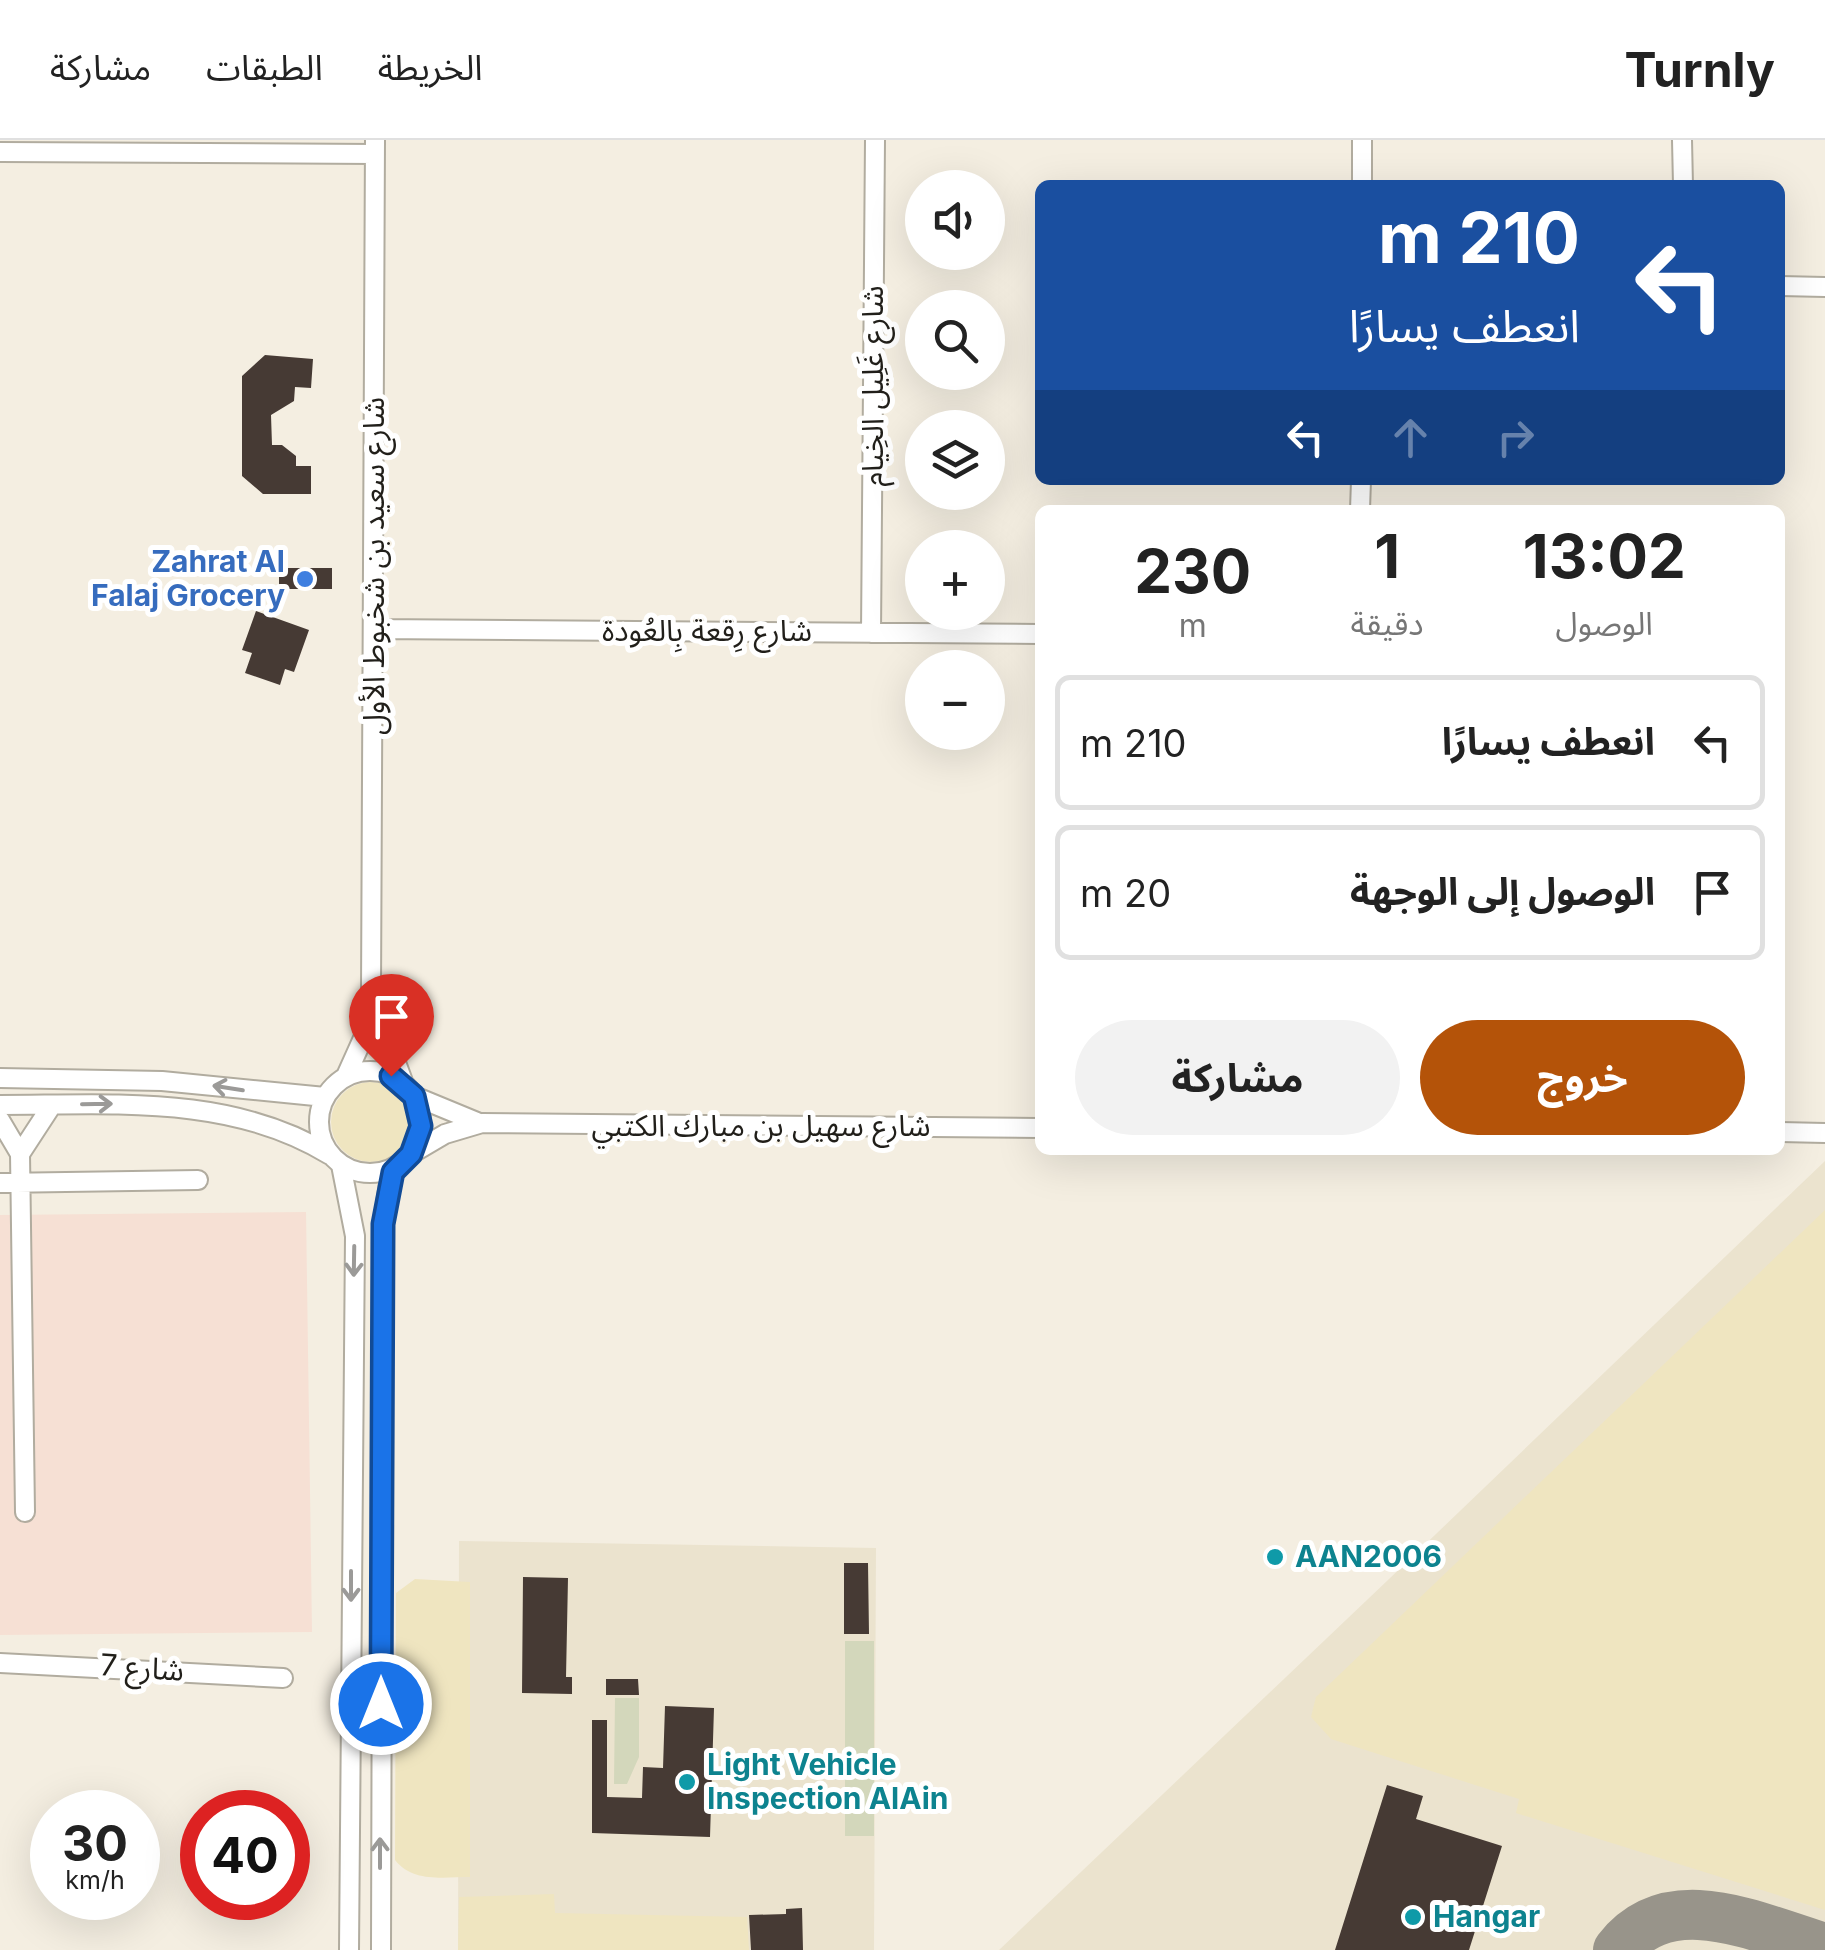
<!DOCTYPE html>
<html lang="ar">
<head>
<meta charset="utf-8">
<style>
	:root { --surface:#fff; --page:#f2f2f2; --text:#222; --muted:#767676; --line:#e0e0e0; --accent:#b45309 }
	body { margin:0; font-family:Inter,"Noto Sans Arabic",sans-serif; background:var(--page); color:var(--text); direction:rtl; height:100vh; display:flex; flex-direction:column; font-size:38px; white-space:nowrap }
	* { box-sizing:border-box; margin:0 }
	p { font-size:32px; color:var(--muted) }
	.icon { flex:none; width:55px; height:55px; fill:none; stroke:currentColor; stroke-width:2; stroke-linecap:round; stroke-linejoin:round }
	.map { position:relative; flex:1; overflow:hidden; direction:ltr }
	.details { position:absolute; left:1035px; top:365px; width:750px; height:650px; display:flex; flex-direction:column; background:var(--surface); border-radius:15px; box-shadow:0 10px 40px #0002; direction:rtl }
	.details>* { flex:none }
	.hud { position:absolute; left:1035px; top:40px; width:750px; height:305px; border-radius:15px; box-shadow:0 10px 40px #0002; direction:rtl; background:#1a4fa0; color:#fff; overflow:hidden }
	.buttons { position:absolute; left:905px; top:30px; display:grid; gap:20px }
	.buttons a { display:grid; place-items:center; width:100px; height:100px; border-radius:50%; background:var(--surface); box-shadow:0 10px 40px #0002; font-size:50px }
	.speed { position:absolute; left:30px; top:1650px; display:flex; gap:20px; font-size:50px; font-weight:700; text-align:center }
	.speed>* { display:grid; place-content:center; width:130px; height:130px; border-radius:50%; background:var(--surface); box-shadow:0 10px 40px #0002; line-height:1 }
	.speed small { font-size:25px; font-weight:400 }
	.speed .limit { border:15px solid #d22; background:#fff; color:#111 }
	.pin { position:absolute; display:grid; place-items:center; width:85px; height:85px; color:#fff; margin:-102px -42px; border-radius:50% 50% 50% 0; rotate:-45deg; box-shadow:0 0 10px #0007 }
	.pin .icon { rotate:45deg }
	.me { position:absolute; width:110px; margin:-55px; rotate:0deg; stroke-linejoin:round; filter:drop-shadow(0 0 8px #0008) }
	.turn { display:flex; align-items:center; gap:35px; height:210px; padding:0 40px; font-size:45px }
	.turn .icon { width:130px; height:130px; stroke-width:2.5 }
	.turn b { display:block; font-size:70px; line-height:85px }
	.lanes { display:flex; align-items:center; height:95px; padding:0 40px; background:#0003; justify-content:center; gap:50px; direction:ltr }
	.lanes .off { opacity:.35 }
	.eta { display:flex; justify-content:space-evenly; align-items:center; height:170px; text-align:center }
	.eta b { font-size:60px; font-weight:700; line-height:70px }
	.primary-button { display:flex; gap:20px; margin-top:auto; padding:20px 40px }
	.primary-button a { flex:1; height:115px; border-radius:60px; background:var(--accent); color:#fff; font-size:40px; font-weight:700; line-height:115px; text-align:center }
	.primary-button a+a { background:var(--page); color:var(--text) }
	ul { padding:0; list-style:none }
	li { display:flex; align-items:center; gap:30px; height:135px; margin:0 20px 15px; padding:0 20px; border:5px solid var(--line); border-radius:15px }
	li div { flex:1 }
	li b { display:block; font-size:38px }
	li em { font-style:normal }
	header { display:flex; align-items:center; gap:60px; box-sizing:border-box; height:140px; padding:0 50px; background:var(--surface); border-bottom:2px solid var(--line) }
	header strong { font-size:48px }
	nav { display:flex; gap:55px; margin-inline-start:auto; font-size:35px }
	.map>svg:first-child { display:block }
	.built { fill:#ebe3ce }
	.industrial { fill:#f6e0d4 }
	.green { fill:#d3d7bb }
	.sand { fill:#efe5c0 }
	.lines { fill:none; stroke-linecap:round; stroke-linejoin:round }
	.taxiway { stroke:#98948a; stroke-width:50 }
	.building { fill:#463a34 }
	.minor-casing { stroke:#b1ac9f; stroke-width:22 }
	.minor { stroke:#fff; stroke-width:18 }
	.oneway { stroke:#9b9a98 }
	.route-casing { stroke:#114b97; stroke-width:25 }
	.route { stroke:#1a73e8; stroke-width:18 }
	.shop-dot { fill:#3f7fe0; stroke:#fff; stroke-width:4 }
	.culture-dot { fill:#0f9aa8; stroke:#fff; stroke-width:4 }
	.labels { text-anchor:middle; stroke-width:10; stroke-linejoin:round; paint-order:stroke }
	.street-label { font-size:30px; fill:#211f1a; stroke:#fff }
	.shop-label { font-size:30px; font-weight:bold; fill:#366cbe; stroke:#fff; text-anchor:end }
	.culture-label { font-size:30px; font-weight:bold; fill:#0d838f; stroke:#fff; text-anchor:start }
</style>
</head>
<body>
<header>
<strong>Turnly</strong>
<nav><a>الخريطة</a><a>الطبقات</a><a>مشاركة</a></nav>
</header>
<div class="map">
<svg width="1825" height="1810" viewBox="0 0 1825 1810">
	<rect width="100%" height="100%" fill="#f4eee1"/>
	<!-- built -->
	<path class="built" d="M 1825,1021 L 1825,1810 L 999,1810 L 1388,1440 Z
		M 459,1401 L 876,1408 L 874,1810 L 458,1810 Z"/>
	<!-- industrial -->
	<path class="industrial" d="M 306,1072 L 312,1492 L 0,1495 L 0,1075 Z"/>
	<!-- green -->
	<path class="green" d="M 845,1501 L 874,1501 L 874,1696 L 845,1696 Z
		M 615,1558 L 639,1558 L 639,1617 L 627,1644 L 614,1644 Z"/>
	<!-- sand -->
	<path class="sand" d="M331 982a40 40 0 1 1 80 0a40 40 0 1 1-80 0Z
		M 1825,1070 L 1825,1770 L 1516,1673 L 1519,1659 L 1331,1599 L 1311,1577 L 1316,1557 Z
		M 415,1439 L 470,1442 L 470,1737 C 444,1737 413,1743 395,1720 L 396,1453 Z
		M 554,1754 L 555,1773 L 747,1777 L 749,1810 L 458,1810 L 459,1757 Z"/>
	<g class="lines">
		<!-- taxiway -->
		<path class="taxiway" d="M 1618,1810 C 1670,1743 1759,1789 1825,1808"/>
	</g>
	<!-- building -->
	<path class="building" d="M 265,215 L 313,219 L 311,248 L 295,247 L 294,261 L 271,275 L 272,305 L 282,305 L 296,316 L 296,326 L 311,326 L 311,354 L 263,354 L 242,336 L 242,236 Z
		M 279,428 L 332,428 L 332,449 L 279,449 Z
		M 256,471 L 309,490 L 294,532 L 285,529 L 280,545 L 245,533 L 252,513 L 242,510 Z
		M 844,1423 L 868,1423 L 869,1494 L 844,1494 Z
		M 523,1437 L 568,1438 L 566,1537 L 572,1537 L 572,1554 L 522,1553 Z
		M 606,1539 L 638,1539 L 639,1555 L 606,1555 Z
		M 665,1566 L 714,1568 L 710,1697 L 592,1693 L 592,1580 L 607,1580 L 607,1657 L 642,1658 L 643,1627 L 663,1628 Z
		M 1387,1645 L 1423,1656 L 1416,1679 L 1502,1706 L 1469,1810 L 1335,1810 Z
		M 802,1768 L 803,1810 L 751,1810 L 749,1775 L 786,1774 L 786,1769 Z"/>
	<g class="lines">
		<!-- minor casing -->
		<g class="minor-casing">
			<path id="minor" d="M 1682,0 L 1683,45
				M 0,12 L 375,14
				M 1362,45 L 1362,0
				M 1780,146 L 1825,147
				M 1360,370 L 1361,340
				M 374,489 L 1040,494
				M 871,493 L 875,0
				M 374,863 L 404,944
				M319 982a51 51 0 1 1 102 0a51 51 0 1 1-102 0Z
				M 346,936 L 364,896 L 371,852 L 375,0
				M 0,938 L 162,941 L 325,957
				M 414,956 L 477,982
				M 0,965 C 112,965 231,954 330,1015
				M 0,980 L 20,1014 L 25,1372
				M 1780,992 L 1825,993
				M 20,1014 L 52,965
				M 411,1014 L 445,994 L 482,983 L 1040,988
				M 341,1025 L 355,1096 L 349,1810
				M 0,1043 L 198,1040
				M 0,1523 L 283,1538
				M 381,1810 L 383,1084 L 389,1043 L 399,1025"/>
		</g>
		<!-- minor -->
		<use href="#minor" class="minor"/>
	</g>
	<!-- one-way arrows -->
	<defs><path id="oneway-shaft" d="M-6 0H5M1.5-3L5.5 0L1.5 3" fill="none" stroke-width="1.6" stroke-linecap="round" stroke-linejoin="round" transform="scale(2.5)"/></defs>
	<g class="oneway">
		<use href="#oneway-shaft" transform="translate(228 948) rotate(-171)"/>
		<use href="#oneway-shaft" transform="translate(97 964) rotate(-1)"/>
		<use href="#oneway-shaft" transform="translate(354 1121) rotate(91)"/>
		<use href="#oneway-shaft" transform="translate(351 1446) rotate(90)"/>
		<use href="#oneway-shaft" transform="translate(380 1713) rotate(-90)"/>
	</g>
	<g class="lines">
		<!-- route casing -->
		<g class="route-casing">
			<path id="route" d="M 381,1564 L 383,1084 L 393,1032 L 411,1014 L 421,986 L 414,956 L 391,936"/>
		</g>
		<!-- route -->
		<use href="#route" class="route"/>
	</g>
	<!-- markers -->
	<circle class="shop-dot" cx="305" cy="439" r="10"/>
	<g class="culture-dot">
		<circle cx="1275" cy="1417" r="10"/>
		<circle cx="687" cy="1642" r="10"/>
		<circle cx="1413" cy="1777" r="10"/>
	</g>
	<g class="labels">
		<!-- street labels -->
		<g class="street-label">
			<text transform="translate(873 246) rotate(-90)" y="10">شارع غَلِيل الخِيام</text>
			<text transform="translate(374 426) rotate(-90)" y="10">شارع سعيد بن شخبوط الأول</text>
			<text x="707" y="501">شارع رِقعة بِالعُودة</text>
			<text x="761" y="996">شارع سهيل بن مبارك الكتبي</text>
			<text transform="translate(142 1528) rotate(4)" y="10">شارع 7</text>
		</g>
		<!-- shop labels -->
		<g class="shop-label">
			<text x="285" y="432">Zahrat Al<tspan x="285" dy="34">Falaj Grocery</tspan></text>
		</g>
		<!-- culture labels -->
		<g class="culture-label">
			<text x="1295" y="1427">AAN2006</text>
			<text x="707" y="1635">Light Vehicle<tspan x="707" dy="34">Inspection AlAin</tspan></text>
			<text x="1433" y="1787">Hangar</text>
		</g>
	</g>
</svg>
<div class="buttons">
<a><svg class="icon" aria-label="sound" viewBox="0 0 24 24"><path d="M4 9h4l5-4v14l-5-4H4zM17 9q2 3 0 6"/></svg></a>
<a><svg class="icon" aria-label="search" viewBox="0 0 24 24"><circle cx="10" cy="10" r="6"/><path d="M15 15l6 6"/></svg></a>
<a><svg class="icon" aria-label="layers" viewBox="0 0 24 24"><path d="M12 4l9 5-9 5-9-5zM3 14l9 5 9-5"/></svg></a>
<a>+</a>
<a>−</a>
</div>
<div class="speed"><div>30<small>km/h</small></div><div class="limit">40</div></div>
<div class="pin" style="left:391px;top:936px;background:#d93025"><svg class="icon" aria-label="arrive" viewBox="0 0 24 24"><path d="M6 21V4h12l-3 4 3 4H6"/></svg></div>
<svg class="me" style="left:381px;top:1564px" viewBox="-20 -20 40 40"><circle r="17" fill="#1a73e8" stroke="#fff" stroke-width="3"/><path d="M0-11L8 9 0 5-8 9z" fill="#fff"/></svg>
<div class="hud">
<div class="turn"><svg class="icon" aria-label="left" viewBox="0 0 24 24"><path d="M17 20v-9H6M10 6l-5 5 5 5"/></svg><div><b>210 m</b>انعطف يسارًا</div></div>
<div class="lanes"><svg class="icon" aria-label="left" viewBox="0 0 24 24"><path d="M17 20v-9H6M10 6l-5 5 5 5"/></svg><svg class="icon off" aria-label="ahead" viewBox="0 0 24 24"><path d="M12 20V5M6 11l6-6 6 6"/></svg><svg class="icon off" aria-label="right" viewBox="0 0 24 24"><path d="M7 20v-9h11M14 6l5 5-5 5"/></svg></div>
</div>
<section class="details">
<div class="eta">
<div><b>13:02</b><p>الوصول</p></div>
<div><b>1</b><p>دقيقة</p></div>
<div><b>230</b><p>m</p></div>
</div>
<ul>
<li><svg class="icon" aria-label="left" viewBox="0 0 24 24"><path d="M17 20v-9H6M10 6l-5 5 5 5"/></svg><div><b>انعطف يسارًا</b></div><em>210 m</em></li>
<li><svg class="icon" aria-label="arrive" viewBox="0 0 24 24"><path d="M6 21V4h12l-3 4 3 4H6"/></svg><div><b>الوصول إلى الوجهة</b></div><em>20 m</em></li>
</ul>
<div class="primary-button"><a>خروج</a><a>مشاركة</a></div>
</section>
</div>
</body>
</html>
